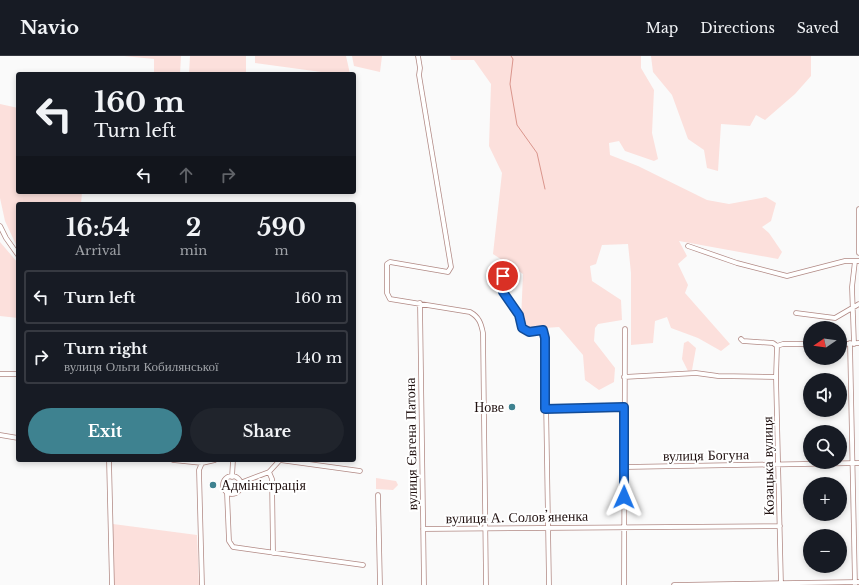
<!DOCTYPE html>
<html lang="en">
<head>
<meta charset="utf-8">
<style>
	:root { --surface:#171b24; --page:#20242c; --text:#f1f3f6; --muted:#9ea1a6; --line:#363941; --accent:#3e8290 }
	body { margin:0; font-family:"Libre Baskerville",serif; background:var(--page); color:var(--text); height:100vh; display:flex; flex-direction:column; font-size:15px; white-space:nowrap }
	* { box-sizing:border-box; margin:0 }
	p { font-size:13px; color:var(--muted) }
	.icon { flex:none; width:22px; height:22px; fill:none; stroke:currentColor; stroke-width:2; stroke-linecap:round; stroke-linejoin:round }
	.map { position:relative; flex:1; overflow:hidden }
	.sheet { position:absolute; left:16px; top:146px; width:340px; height:260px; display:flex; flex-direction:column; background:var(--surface); border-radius:4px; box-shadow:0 2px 6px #0003 }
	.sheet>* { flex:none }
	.top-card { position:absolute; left:16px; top:16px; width:340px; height:122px; border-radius:4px; box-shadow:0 2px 6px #0003; background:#171b24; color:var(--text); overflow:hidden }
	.needle { width:26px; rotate:257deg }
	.fabs { position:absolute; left:803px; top:265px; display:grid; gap:8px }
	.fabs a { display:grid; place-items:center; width:44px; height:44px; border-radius:50%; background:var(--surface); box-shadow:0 2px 6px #0003; font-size:20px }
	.pin { position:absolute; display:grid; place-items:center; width:34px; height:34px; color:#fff; margin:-17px; border:2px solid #fff; border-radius:50%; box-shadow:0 1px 4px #0007 }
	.me { position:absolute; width:44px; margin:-22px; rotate:1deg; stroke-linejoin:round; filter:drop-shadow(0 0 3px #0008) }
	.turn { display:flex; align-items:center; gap:14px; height:84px; padding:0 12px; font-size:18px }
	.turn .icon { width:52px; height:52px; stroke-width:2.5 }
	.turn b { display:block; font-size:28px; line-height:34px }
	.lanes { display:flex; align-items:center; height:38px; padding:0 12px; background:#0003; justify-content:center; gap:20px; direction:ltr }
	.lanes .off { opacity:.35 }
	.eta { display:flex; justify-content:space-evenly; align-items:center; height:68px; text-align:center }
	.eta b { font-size:24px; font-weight:800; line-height:28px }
	.primary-button { display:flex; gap:8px; margin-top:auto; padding:8px 12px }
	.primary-button a { flex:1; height:46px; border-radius:24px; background:var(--accent); color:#fff; font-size:16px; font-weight:800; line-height:46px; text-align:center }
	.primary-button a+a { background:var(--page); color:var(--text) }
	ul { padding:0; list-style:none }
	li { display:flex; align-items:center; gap:12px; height:54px; margin:0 8px 6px; padding:0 4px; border:2px solid var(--line); border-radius:4px }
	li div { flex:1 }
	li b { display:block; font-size:15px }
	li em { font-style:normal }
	header { display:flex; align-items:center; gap:24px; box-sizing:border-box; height:56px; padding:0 20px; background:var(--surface); border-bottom:1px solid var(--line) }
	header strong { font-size:19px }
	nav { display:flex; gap:22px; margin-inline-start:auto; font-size:14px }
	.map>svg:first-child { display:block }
	.green { fill:#fce0dc }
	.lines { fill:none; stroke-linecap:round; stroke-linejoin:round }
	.stream { stroke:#da958c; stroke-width:1 }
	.street-casing { stroke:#b18984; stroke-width:5.5 }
	.street { stroke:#fff; stroke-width:4 }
	.route-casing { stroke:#114b97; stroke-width:10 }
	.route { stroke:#1a73e8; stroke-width:7 }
	.poi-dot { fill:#3e8290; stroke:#fff; stroke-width:1.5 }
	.labels { text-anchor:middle; stroke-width:4; stroke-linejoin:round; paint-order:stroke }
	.poi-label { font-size:14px; fill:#201110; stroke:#fff; text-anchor:end }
	.street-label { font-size:14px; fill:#201110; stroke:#fff }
</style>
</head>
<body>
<header>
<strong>Navio</strong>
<nav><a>Map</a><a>Directions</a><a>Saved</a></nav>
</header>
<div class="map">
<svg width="859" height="529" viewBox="0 0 859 529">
	<rect width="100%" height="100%" fill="#fafafa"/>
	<!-- green -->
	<path class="green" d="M 124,0 L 181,0 L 180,18 L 154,18 L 154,3 Z
		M 190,0 L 246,0 L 246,18 L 189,18 Z
		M 255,0 L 346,0 L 350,18 L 336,18 L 255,7 Z
		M 352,0 L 382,0 L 380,16 L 354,10 Z
		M 450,0 L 641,0 L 641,12 L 654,34 L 652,77 L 658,103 L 654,105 L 625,95 L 619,85 L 609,87 L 610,99 L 638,110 L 707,144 L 729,148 L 766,141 L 776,147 L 771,165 L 762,171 L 769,177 L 782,196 L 778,203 L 679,185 L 687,200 L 678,208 L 688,229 L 685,237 L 730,288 L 721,295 L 698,282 L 671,272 L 667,261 L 655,265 L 653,287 L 631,289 L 631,217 L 628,188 L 602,189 L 596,208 L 590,210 L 592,225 L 621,244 L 622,264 L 598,268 L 595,272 L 594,285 L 615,312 L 614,326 L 599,334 L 585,324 L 583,299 L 559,271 L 530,273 L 521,264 L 523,218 L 493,198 L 502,117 L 489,90 L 491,28 L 474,4 L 451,4 Z
		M 651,0 L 811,0 L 811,20 L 795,38 L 765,64 L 756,59 L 750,70 L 721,68 L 718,115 L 707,112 L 704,94 L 688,83 L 672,39 L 653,16 Z
		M 0,48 L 18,52 L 18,136 L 82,136 L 81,148 L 18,148 L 18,193 L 5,165 L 0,142 Z
		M 0,186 L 18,207 L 18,262 L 0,260 Z
		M 688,285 L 696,292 L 692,314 L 688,315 L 682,303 L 684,287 Z
		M 376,422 L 396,425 L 398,429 L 393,434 L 376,433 Z
		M 113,468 L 197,479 L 199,529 L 114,529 Z"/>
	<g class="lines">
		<!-- stream -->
		<path class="stream" d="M 511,0 L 513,3 L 510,28 L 517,69 L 537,97 L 545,133"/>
		<!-- street casing -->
		<g class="street-casing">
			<path id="street" d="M 418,0 L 420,12 L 419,19 L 451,211 L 448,216 L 390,206 L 387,208 L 387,237 L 390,243 L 470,256 C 479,261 481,267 483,277 L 486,529
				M 859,153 L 859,197
				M 0,170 L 6,182 L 18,199
				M 688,190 L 737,207 L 787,220 L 845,205 L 859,205
				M 503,220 L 503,236 L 519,259 L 521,272 L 529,276 L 543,274 L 545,282 L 549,529
				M 420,247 L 424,529
				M 796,257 L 835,262 L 859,248
				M 741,283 L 743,285 L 773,287 L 777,290
				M 850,287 L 855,529
				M 840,288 L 859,287
				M 854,288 L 852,231 L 855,205
				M 777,290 L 776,321 L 781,529
				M 777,290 L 783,288 L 810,288
				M 0,318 L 18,318
				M 624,321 L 696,317 L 718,320 L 776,321
				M 545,353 L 624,351
				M 0,379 L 18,382
				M 109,404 L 112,529
				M 173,404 L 202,407
				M 625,411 L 859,407
				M 269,416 L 272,423 L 273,497
				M223 429a9 9 0 1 1 18 0a9 9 0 1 1-18 0Z
				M 232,421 L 233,404
				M 240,427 L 269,416 L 280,404 L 360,415
				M 227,437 L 229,485 L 233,491 L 363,509
				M 378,439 L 380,529
				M 423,473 L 780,470
				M 202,529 L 199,414 L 202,407 L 215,404
				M 624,529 L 625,273
				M 674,529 L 859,526"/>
		</g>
		<!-- street -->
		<use href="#street" class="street"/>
	</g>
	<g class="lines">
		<!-- route casing -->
		<g class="route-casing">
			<path id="route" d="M 503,220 L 503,236 L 519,259 L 522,272 L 529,276 L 543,274 L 545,282 L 545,353 L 624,351 L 624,441"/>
		</g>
		<!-- route -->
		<use href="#route" class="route"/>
	</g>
	<!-- markers -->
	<g class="poi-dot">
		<circle cx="512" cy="351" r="4"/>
		<circle cx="213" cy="429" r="4"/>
	</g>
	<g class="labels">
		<!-- poi labels -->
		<g class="poi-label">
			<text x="504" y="356">Нове</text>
			<text x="221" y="434" text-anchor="start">Адміністрація</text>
		</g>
		<!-- street labels -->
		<g class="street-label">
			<text transform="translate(411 388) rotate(-91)" y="5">вулиця Євгена Патона</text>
			<text transform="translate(706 399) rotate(-1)" y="5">вулиця Богуна</text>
			<text transform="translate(768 410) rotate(-91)" y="5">Козацька вулиця</text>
			<text transform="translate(517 461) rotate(-1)" y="5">вулиця А. Соловʼяненка</text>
		</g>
	</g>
</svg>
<div class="fabs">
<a><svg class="needle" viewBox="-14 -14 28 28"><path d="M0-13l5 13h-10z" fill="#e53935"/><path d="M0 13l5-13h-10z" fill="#9ea1a6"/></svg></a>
<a><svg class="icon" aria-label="sound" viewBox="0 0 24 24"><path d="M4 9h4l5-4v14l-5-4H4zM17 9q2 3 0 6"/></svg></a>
<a><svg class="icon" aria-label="search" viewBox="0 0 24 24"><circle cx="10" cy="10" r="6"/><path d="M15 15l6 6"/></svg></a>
<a>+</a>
<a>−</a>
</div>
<div class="pin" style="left:503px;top:220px;background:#d93025"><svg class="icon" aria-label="arrive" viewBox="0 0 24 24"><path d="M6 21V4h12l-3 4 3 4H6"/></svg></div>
<svg class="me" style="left:624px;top:441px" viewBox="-20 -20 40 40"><path d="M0-17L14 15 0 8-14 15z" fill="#1a73e8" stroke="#fff" stroke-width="4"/></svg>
<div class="top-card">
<div class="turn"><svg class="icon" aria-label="left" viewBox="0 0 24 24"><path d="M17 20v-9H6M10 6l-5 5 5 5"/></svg><div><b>160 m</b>Turn left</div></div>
<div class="lanes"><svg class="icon" aria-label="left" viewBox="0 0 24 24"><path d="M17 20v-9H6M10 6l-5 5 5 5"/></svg><svg class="icon off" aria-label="ahead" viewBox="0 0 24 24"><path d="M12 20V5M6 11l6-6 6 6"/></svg><svg class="icon off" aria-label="right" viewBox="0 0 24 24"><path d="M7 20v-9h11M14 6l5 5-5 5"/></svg></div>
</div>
<section class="sheet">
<div class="eta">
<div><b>16:54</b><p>Arrival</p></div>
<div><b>2</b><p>min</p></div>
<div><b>590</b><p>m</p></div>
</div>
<ul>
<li><svg class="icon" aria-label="left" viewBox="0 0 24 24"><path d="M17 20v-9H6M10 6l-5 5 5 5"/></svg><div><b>Turn left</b></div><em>160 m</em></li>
<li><svg class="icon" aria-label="right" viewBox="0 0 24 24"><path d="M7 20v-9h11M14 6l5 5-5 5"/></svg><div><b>Turn right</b><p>вулиця Ольги Кобилянської</p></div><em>140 m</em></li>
</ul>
<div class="primary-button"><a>Exit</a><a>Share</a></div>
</section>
</div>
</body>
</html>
